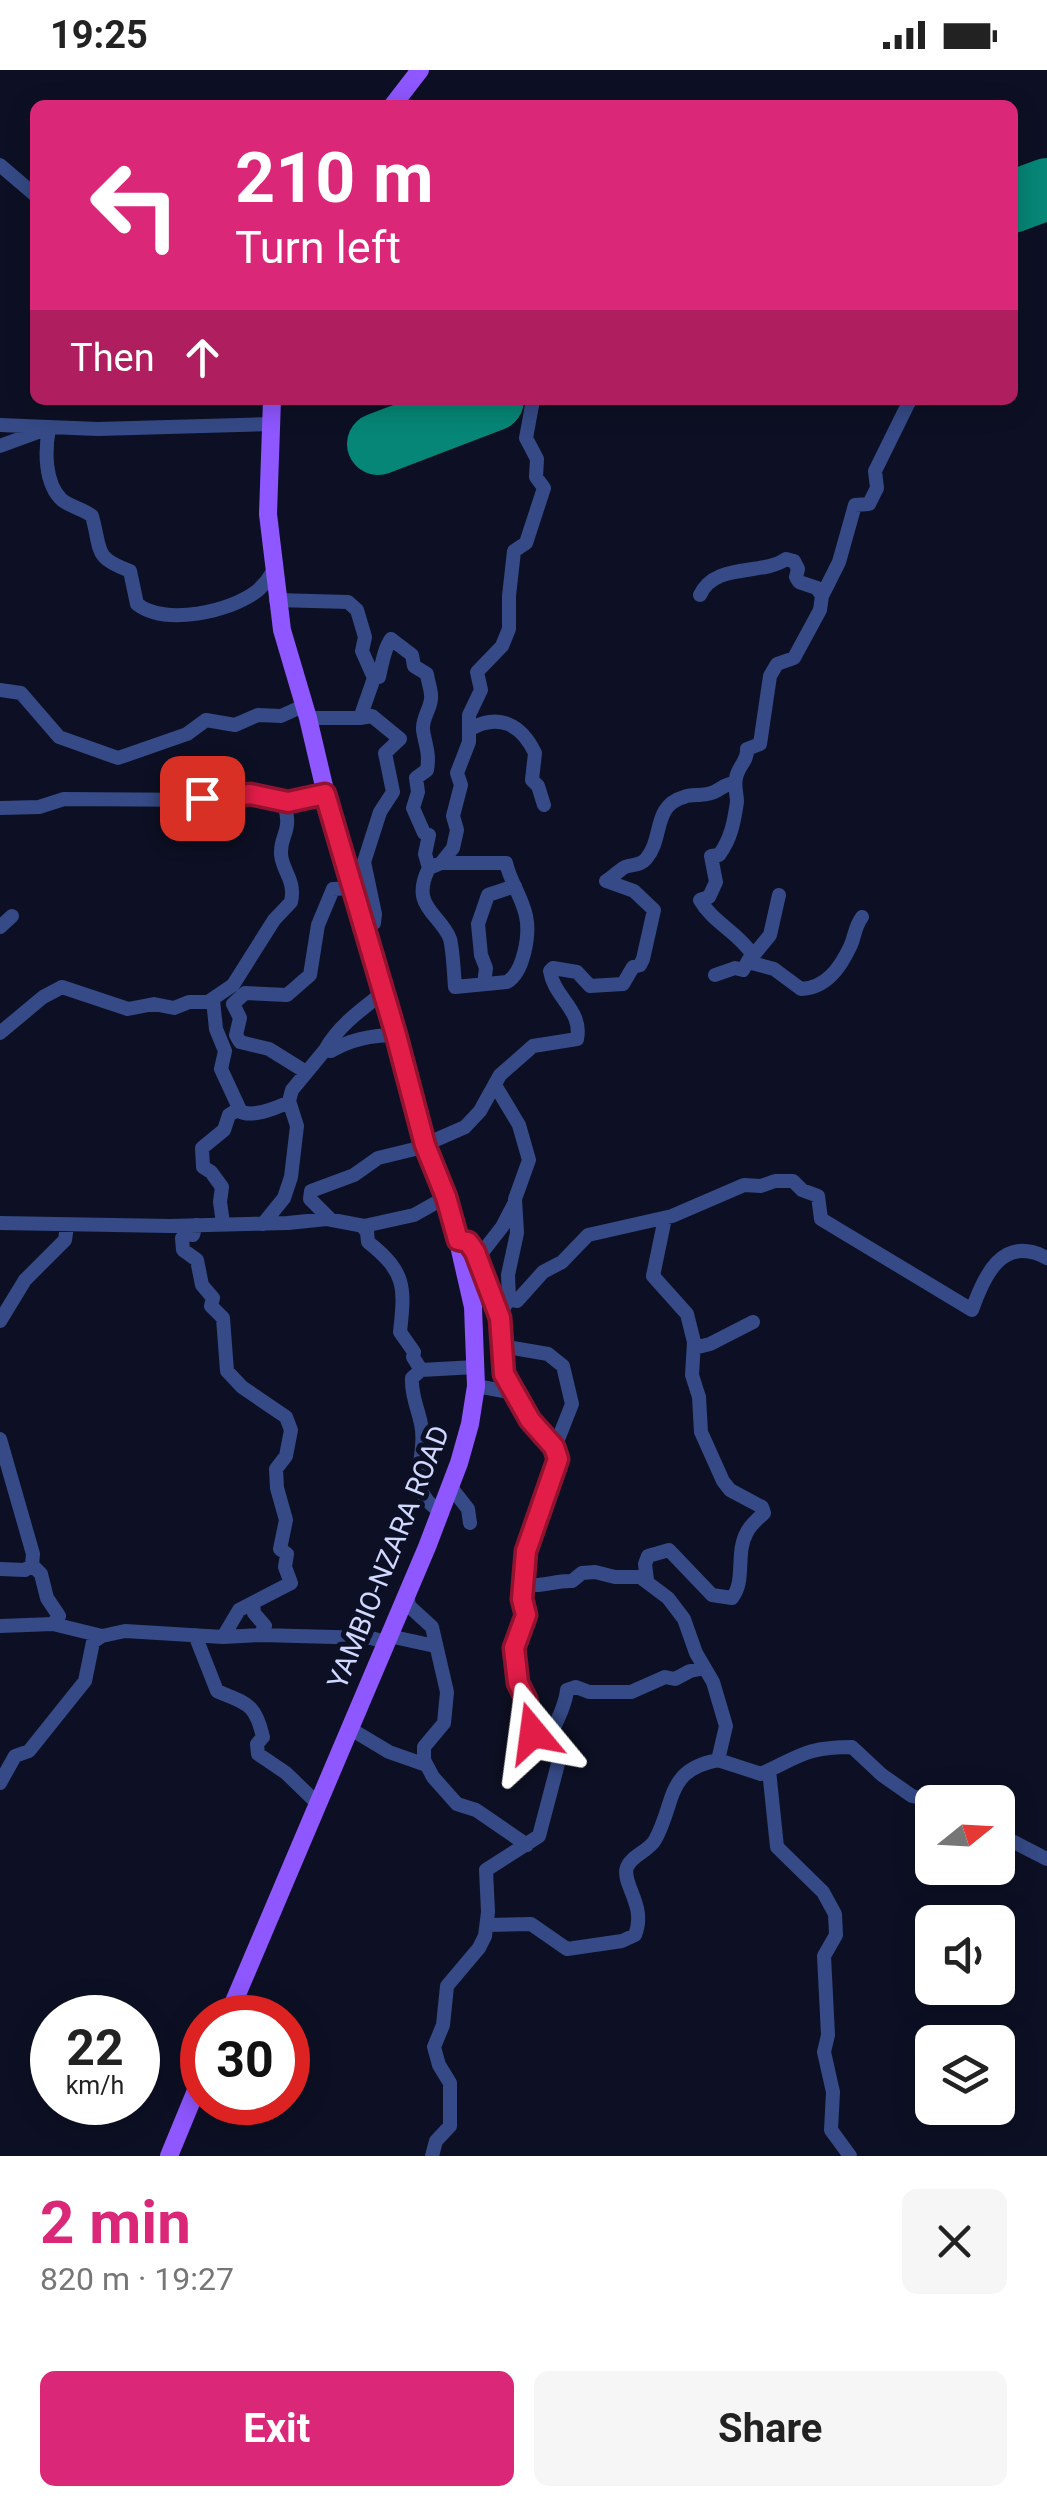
<!DOCTYPE html>
<html lang="en">
<head>
<meta charset="utf-8">
<style>
	:root { --surface:#fff; --page:#f6f6f6; --text:#222; --muted:#767676; --accent:#db2777 }
	body { margin:0; font-family:Roboto,sans-serif; background:var(--page); color:var(--text); height:100vh; display:flex; flex-direction:column; font-size:38px; white-space:nowrap }
	* { box-sizing:border-box; margin:0 }
	p { font-size:32px; color:var(--muted) }
	.icon { flex:none; width:55px; height:55px; fill:none; stroke:currentColor; stroke-width:2; stroke-linecap:round; stroke-linejoin:round }
	.map { position:relative; height:2086px; overflow:hidden }
	.drawer { display:flex; flex-direction:column; background:var(--surface); flex:1 }
	.drawer>* { flex:none }
	.banner { position:absolute; left:30px; top:30px; width:988px; height:305px; border-radius:15px; box-shadow:0 5px 25px #0003; background:#db2777; color:#fff; overflow:hidden }
	.needle { width:65px; rotate:72deg }
	.fabs { position:absolute; left:915px; top:1715px; display:grid; gap:20px }
	.fabs a { display:grid; place-items:center; width:100px; height:100px; border-radius:15px; background:var(--surface); box-shadow:0 5px 25px #0003; font-size:50px }
	.speed { position:absolute; left:30px; top:1925px; display:flex; gap:20px; font-size:50px; font-weight:700; text-align:center }
	.speed>* { display:grid; place-content:center; width:130px; height:130px; border-radius:50%; background:var(--surface); box-shadow:0 5px 25px #0003; line-height:1 }
	.speed small { font-size:25px; font-weight:400 }
	.speed .limit { border:15px solid #d22; background:#fff; color:#111 }
	.pin { position:absolute; display:grid; place-items:center; width:85px; height:85px; color:#fff; margin:-42px; border-radius:20px; box-shadow:0 5px 15px #0006 }
	.me { position:absolute; width:110px; margin:-55px; rotate:344deg; stroke-linejoin:round; filter:drop-shadow(0 0 8px #0008) }
	.turn { display:flex; align-items:center; gap:35px; height:210px; padding:0 40px; font-size:45px }
	.turn .icon { width:130px; height:130px; stroke-width:2.5 }
	.turn b { display:block; font-size:70px; line-height:85px }
	.then { display:flex; align-items:center; height:95px; padding:0 40px; background:#0003; gap:20px; font-size:38px }
	.round { display:grid; place-items:center; flex:none; width:105px; height:105px; border-radius:15px; background:var(--page) }
	.summary { display:flex; align-items:center; justify-content:space-between; height:170px; padding:0 40px }
	h1 { font-size:60px; font-weight:700; line-height:75px; color:var(--accent) }
	.action { display:flex; gap:20px; margin-top:auto; padding:20px 40px }
	.action a { flex:1; height:115px; border-radius:15px; background:var(--accent); color:#fff; font-size:40px; font-weight:700; line-height:115px; text-align:center }
	.action a+a { background:var(--page); color:var(--text) }
	.status { display:flex; justify-content:space-between; align-items:center; height:70px; padding:0 50px; background:var(--surface); direction:ltr }
	.status svg { height:28px; fill:currentColor }
	.map>svg:first-child { display:block }
	.lines { fill:none; stroke-linecap:round; stroke-linejoin:round }
	.runway { stroke:#068676; stroke-width:62 }
	.minor { stroke:#354a86; stroke-width:14 }
	.major { stroke:#8e57ff; stroke-width:18 }
	.route-casing { stroke:#92132f; stroke-width:25 }
	.route { stroke:#e11d48; stroke-width:18 }
	.labels { text-anchor:middle; stroke-width:10; stroke-linejoin:round; paint-order:stroke }
	.street-label { font-size:28px; fill:#d0d8ff; stroke:#0d1024 }
</style>
</head>
<body>
<div class="status"><b>19:25</b><svg viewBox="0 0 49 12"><path d="M0 12V9h3v3zM5 12V6h3v6zM10 12V3h3v9zM15 12V0h3v12zM26 1h20v11H26zM47 4h2v5h-2z"/></svg></div>
<div class="map">
<svg width="1047" height="2086" viewBox="0 0 1047 2086">
	<rect width="100%" height="100%" fill="#0d1024"/>
	<g class="lines">
		<!-- runway -->
		<path class="runway" d="M 1012,132 L 1047,119
			M 378,374 L 493,330"/>
		<!-- minor -->
		<path class="minor" d="M 0,95 L 35,125
			M 0,355 L 98,359 L 270,354
			M 0,376 L 49,358 C 45,380 44,413 62,430 C 71,437 83,439 92,446 C 102,482 93,487 130,501 L 137,534 C 165,556 230,542 257,521 C 263,516 268,510 272,503
			M 700,525 C 715,492 762,506 786,489 L 794,491 L 798,499 L 796,507 L 799,512 L 817,518 L 822,526
			M 276,530 L 348,532 L 357,540 L 365,567 L 362,581 L 374,608 L 360,648 L 308,648
			M 374,608 L 379,607 C 382,594 384,579 391,569 L 412,585 L 414,596 L 427,604 C 428,613 432,621 431,629 C 430,640 422,648 423,660 C 425,674 430,683 427,700 L 416,708 L 418,722 L 413,738 L 424,763 L 429,765 L 425,784 L 429,798
			M 0,620 L 21,623 L 59,667 L 118,688 L 187,664 L 206,650 L 235,655 L 258,645 L 281,646 L 303,636
			M 360,648 L 372,646 L 400,669 L 385,683 L 393,722 L 380,742 L 364,792 L 375,844 L 374,853 L 364,855
			M 470,659 C 499,643 521,654 535,683 L 532,710 L 538,716 L 544,735
			M 0,738 L 39,737 L 64,729 L 209,730 L 249,724 L 288,732 L 325,724
			M 441,793 L 506,793 C 510,811 522,827 526,846 C 530,864 524,902 507,912 L 455,917 C 454,905 453,880 450,869 C 441,844 409,837 429,798 L 441,793 L 453,778 L 457,760 L 453,746 L 461,715 L 457,703 L 469,672 L 469,645 L 481,620 L 477,602 L 502,576 L 509,559 L 509,526 L 514,481 L 526,473 L 544,418 L 536,407 L 537,389 L 526,368 L 533,330
			M 779,825 L 770,865 L 748,892 L 774,899 L 801,919 C 826,918 840,898 850,877 C 855,867 854,858 862,847
			M 0,857 L 12,846
			M 715,905 L 735,898 L 743,900 L 752,884 C 738,862 713,853 700,830 L 709,827 L 716,812 L 711,786 L 719,785 C 731,769 734,752 737,732 C 737,724 734,716 736,708 C 738,696 748,691 747,679 L 760,674 L 770,606 L 777,594 L 794,588 L 820,540 L 822,526 L 839,492 L 855,435 L 869,434 L 877,418 L 875,401 L 910,330
			M 484,914 L 486,898 L 481,885 L 478,854 L 488,825 L 515,816
			M 213,930 L 216,959 L 225,981 L 221,999 L 240,1040
			M 0,963 L 43,927 L 62,917 L 128,939 L 154,934 L 174,938 L 189,932 L 208,932 L 233,915 L 274,850 L 291,832 C 296,810 282,801 281,784 C 280,764 293,762 284,734 L 288,732
			M 325,980 C 338,956 362,939 384,922
			M 306,1002 L 269,979 L 240,972 L 236,965 L 240,948 L 233,934 L 245,923 L 287,925 L 310,905 L 318,855 L 333,819 L 353,818
			M 495,1015 L 519,1055 L 529,1090 L 515,1129 L 517,1163 L 508,1205 L 509,1229 L 499,1246
			M 330,1149 L 310,1129 L 311,1121 L 354,1105 L 378,1088 L 415,1079 L 465,1057 L 480,1041 L 500,1005 L 533,976 L 577,969 C 583,940 554,928 550,901 L 553,898 L 577,902 L 590,916 L 623,914 L 633,897 L 640,895 L 643,889 L 654,840 L 634,821 L 606,811 C 613,807 618,801 625,797 C 633,794 640,796 646,789 C 664,768 652,736 684,727 C 691,724 699,726 707,724 C 719,723 723,713 735,713
			M 0,1153 L 170,1156 L 288,1153 L 327,1149 L 364,1156 L 414,1145 L 446,1127
			M 223,1153 L 220,1132 L 222,1117 L 211,1102 L 203,1097 L 202,1078 L 224,1060 L 229,1045 L 237,1040 C 251,1049 274,1039 289,1032
			M 263,1154 L 284,1128 L 291,1107 L 297,1056 L 289,1031 L 292,1020 L 325,980 L 331,981 C 351,969 373,965 396,965
			M 196,1155 L 193,1165 L 187,1164 L 182,1168 L 183,1180 L 197,1190 L 202,1215 L 213,1228 L 211,1236 L 223,1248 L 227,1301 L 242,1317 L 286,1347 L 291,1360 L 286,1386 L 276,1399 L 277,1418 L 286,1450 L 280,1479 L 287,1484 L 285,1497 L 291,1513 L 239,1540 L 223,1567
			M 362,1156 L 367,1162 L 368,1172 C 406,1202 405,1217 400,1262 L 414,1282 L 413,1287 L 421,1300 L 412,1308 C 411,1326 418,1338 421,1354 C 429,1386 402,1418 440,1441
			M 457,1170 L 468,1172 L 475,1182 L 500,1248 L 502,1260 L 500,1292 L 515,1323
			M 477,1189 L 502,1157 L 514,1134
			M 509,1229 L 517,1231 L 543,1202 L 562,1192 L 588,1165 L 672,1146 L 744,1115 L 761,1116 L 775,1111 L 793,1111 L 802,1120 L 818,1126 L 821,1149 L 972,1240 C 984,1206 1002,1164 1047,1188
			M 0,1251 L 25,1210 L 65,1170 L 67,1156
			M 501,1276 L 548,1284 L 563,1296 L 572,1334 L 555,1377
			M 694,1278 L 710,1274 L 753,1252
			M 421,1300 L 476,1297
			M 476,1316 L 515,1323 C 527,1346 551,1364 558,1389 L 526,1481 L 522,1529 L 526,1545 L 514,1578 L 518,1613 L 526,1629 L 533,1663 L 548,1675
			M 0,1369 L 33,1484 L 32,1495 L 41,1504 L 47,1528 L 59,1546 L 53,1554
			M 450,1416 L 468,1439 L 470,1453
			M 0,1499 L 25,1500 L 32,1495
			M 647,1510 L 645,1494 L 648,1486 L 669,1480 L 712,1525 L 732,1528 C 746,1511 735,1483 747,1462 C 751,1454 759,1448 764,1443 L 762,1437 L 730,1420 L 723,1411 L 701,1362 L 699,1327 L 692,1305 L 694,1272 L 687,1244 L 653,1206 L 665,1148
			M 407,1524 L 409,1536 L 432,1557 L 447,1622 L 444,1653 L 424,1677 L 424,1690 L 433,1707 L 457,1734 L 476,1740 L 527,1775
			M 253,1533 L 254,1543 L 265,1556 L 260,1565
			M 0,1556 L 53,1554 L 102,1566 L 125,1561 L 223,1567 L 260,1565 L 371,1568 L 386,1572
			M 195,1565 L 217,1621 C 246,1634 255,1632 263,1667 L 257,1674 L 258,1684 L 286,1703 L 318,1734
			M 389,1566 L 435,1576
			M 349,1658 L 389,1682 L 426,1695
			M 718,1690 L 761,1704 C 800,1686 807,1677 852,1677 L 882,1705 L 912,1726 L 940,1732
			M 769,1700 L 777,1777 L 823,1822 L 835,1844 L 836,1865 L 824,1886 L 828,1965 L 824,1982 L 833,2022 L 831,2060 L 850,2086
			M 0,1713 L 15,1686 L 29,1681 L 85,1611 L 93,1572 L 102,1566
			M 998,1764 L 1047,1789
			M 487,1855 L 531,1854 L 567,1879 L 622,1871 L 635,1865 C 647,1835 621,1814 627,1797 C 632,1785 649,1781 655,1770 C 676,1732 665,1700 718,1690 L 726,1656 L 713,1612 L 696,1583 L 684,1549 L 668,1528 L 640,1507 L 615,1507 L 595,1502 L 582,1503 L 572,1511 C 555,1510 541,1518 525,1514
			M 432,2086 L 436,2071 L 450,2056 L 450,2013 L 439,1995 L 434,1977 L 443,1955 L 447,1916 L 479,1878 L 485,1866 L 488,1842 L 486,1800 L 539,1766 L 559,1690 L 548,1675 C 553,1654 565,1641 567,1620 L 576,1617 L 589,1622 L 631,1622 L 665,1607 L 675,1609 L 690,1601 L 705,1598"/>
		<!-- major -->
		<path class="major" d="M 393,35 L 420,0
			M 227,1948 L 427,1477 L 459,1393 L 470,1354 L 476,1316 L 473,1237 L 460,1180 L 446,1127 L 425,1075 L 370,872 L 336,767 L 308,648 L 282,560 L 268,444 L 272,330
			M 169,2086 L 202,2006"/>
	</g>
	<g class="lines">
		<!-- route casing -->
		<g class="route-casing">
			<path id="route" d="M 202,728 L 208,730 L 250,724 L 288,732 L 325,724 L 396,965 L 425,1075 L 446,1127 L 458,1170 L 468,1172 L 475,1182 L 500,1248 L 504,1304 L 530,1350 L 554,1377 L 558,1389 L 526,1481 L 522,1529 L 526,1545 L 514,1578 L 518,1613 L 526,1629 L 533,1663"/>
		</g>
		<!-- route -->
		<use href="#route" class="route"/>
	</g>
	<g class="labels">
		<!-- street labels -->
		<g class="street-label">
			<text transform="translate(388 1487) rotate(-68)" y="10">YAMBIO-NZARA ROAD</text>
		</g>
	</g>
</svg>
<div class="fabs">
<a><svg class="needle" viewBox="-14 -14 28 28"><path d="M0-13l5 13h-10z" fill="#e53935"/><path d="M0 13l5-13h-10z" fill="#767676"/></svg></a>
<a><svg class="icon" aria-label="sound" viewBox="0 0 24 24"><path d="M4 9h4l5-4v14l-5-4H4zM17 9q2 3 0 6"/></svg></a>
<a><svg class="icon" aria-label="layers" viewBox="0 0 24 24"><path d="M12 4l9 5-9 5-9-5zM3 14l9 5 9-5"/></svg></a>
</div>
<div class="speed"><div>22<small>km/h</small></div><div class="limit">30</div></div>
<div class="pin" style="left:202px;top:728px;background:#d93025"><svg class="icon" aria-label="arrive" viewBox="0 0 24 24"><path d="M6 21V4h12l-3 4 3 4H6"/></svg></div>
<svg class="me" style="left:533px;top:1663px" viewBox="-20 -20 40 40"><path d="M0-17L14 15 0 8-14 15z" fill="#e11d48" stroke="#fff" stroke-width="4"/></svg>
<div class="banner">
<div class="turn"><svg class="icon" aria-label="left" viewBox="0 0 24 24"><path d="M17 20v-9H6M10 6l-5 5 5 5"/></svg><div><b>210 m</b>Turn left</div></div>
<div class="then">Then<svg class="icon" aria-label="ahead" viewBox="0 0 24 24"><path d="M12 20V5M6 11l6-6 6 6"/></svg></div>
</div>
</div>
<section class="drawer">
<div class="summary"><div><h1>2 min</h1><p>820 m · 19:27</p></div><a class="round"><svg class="icon" aria-label="close" viewBox="0 0 24 24"><path d="M6 6l12 12M18 6L6 18"/></svg></a></div>
<div class="action"><a>Exit</a><a>Share</a></div>
</section>
</body>
</html>
